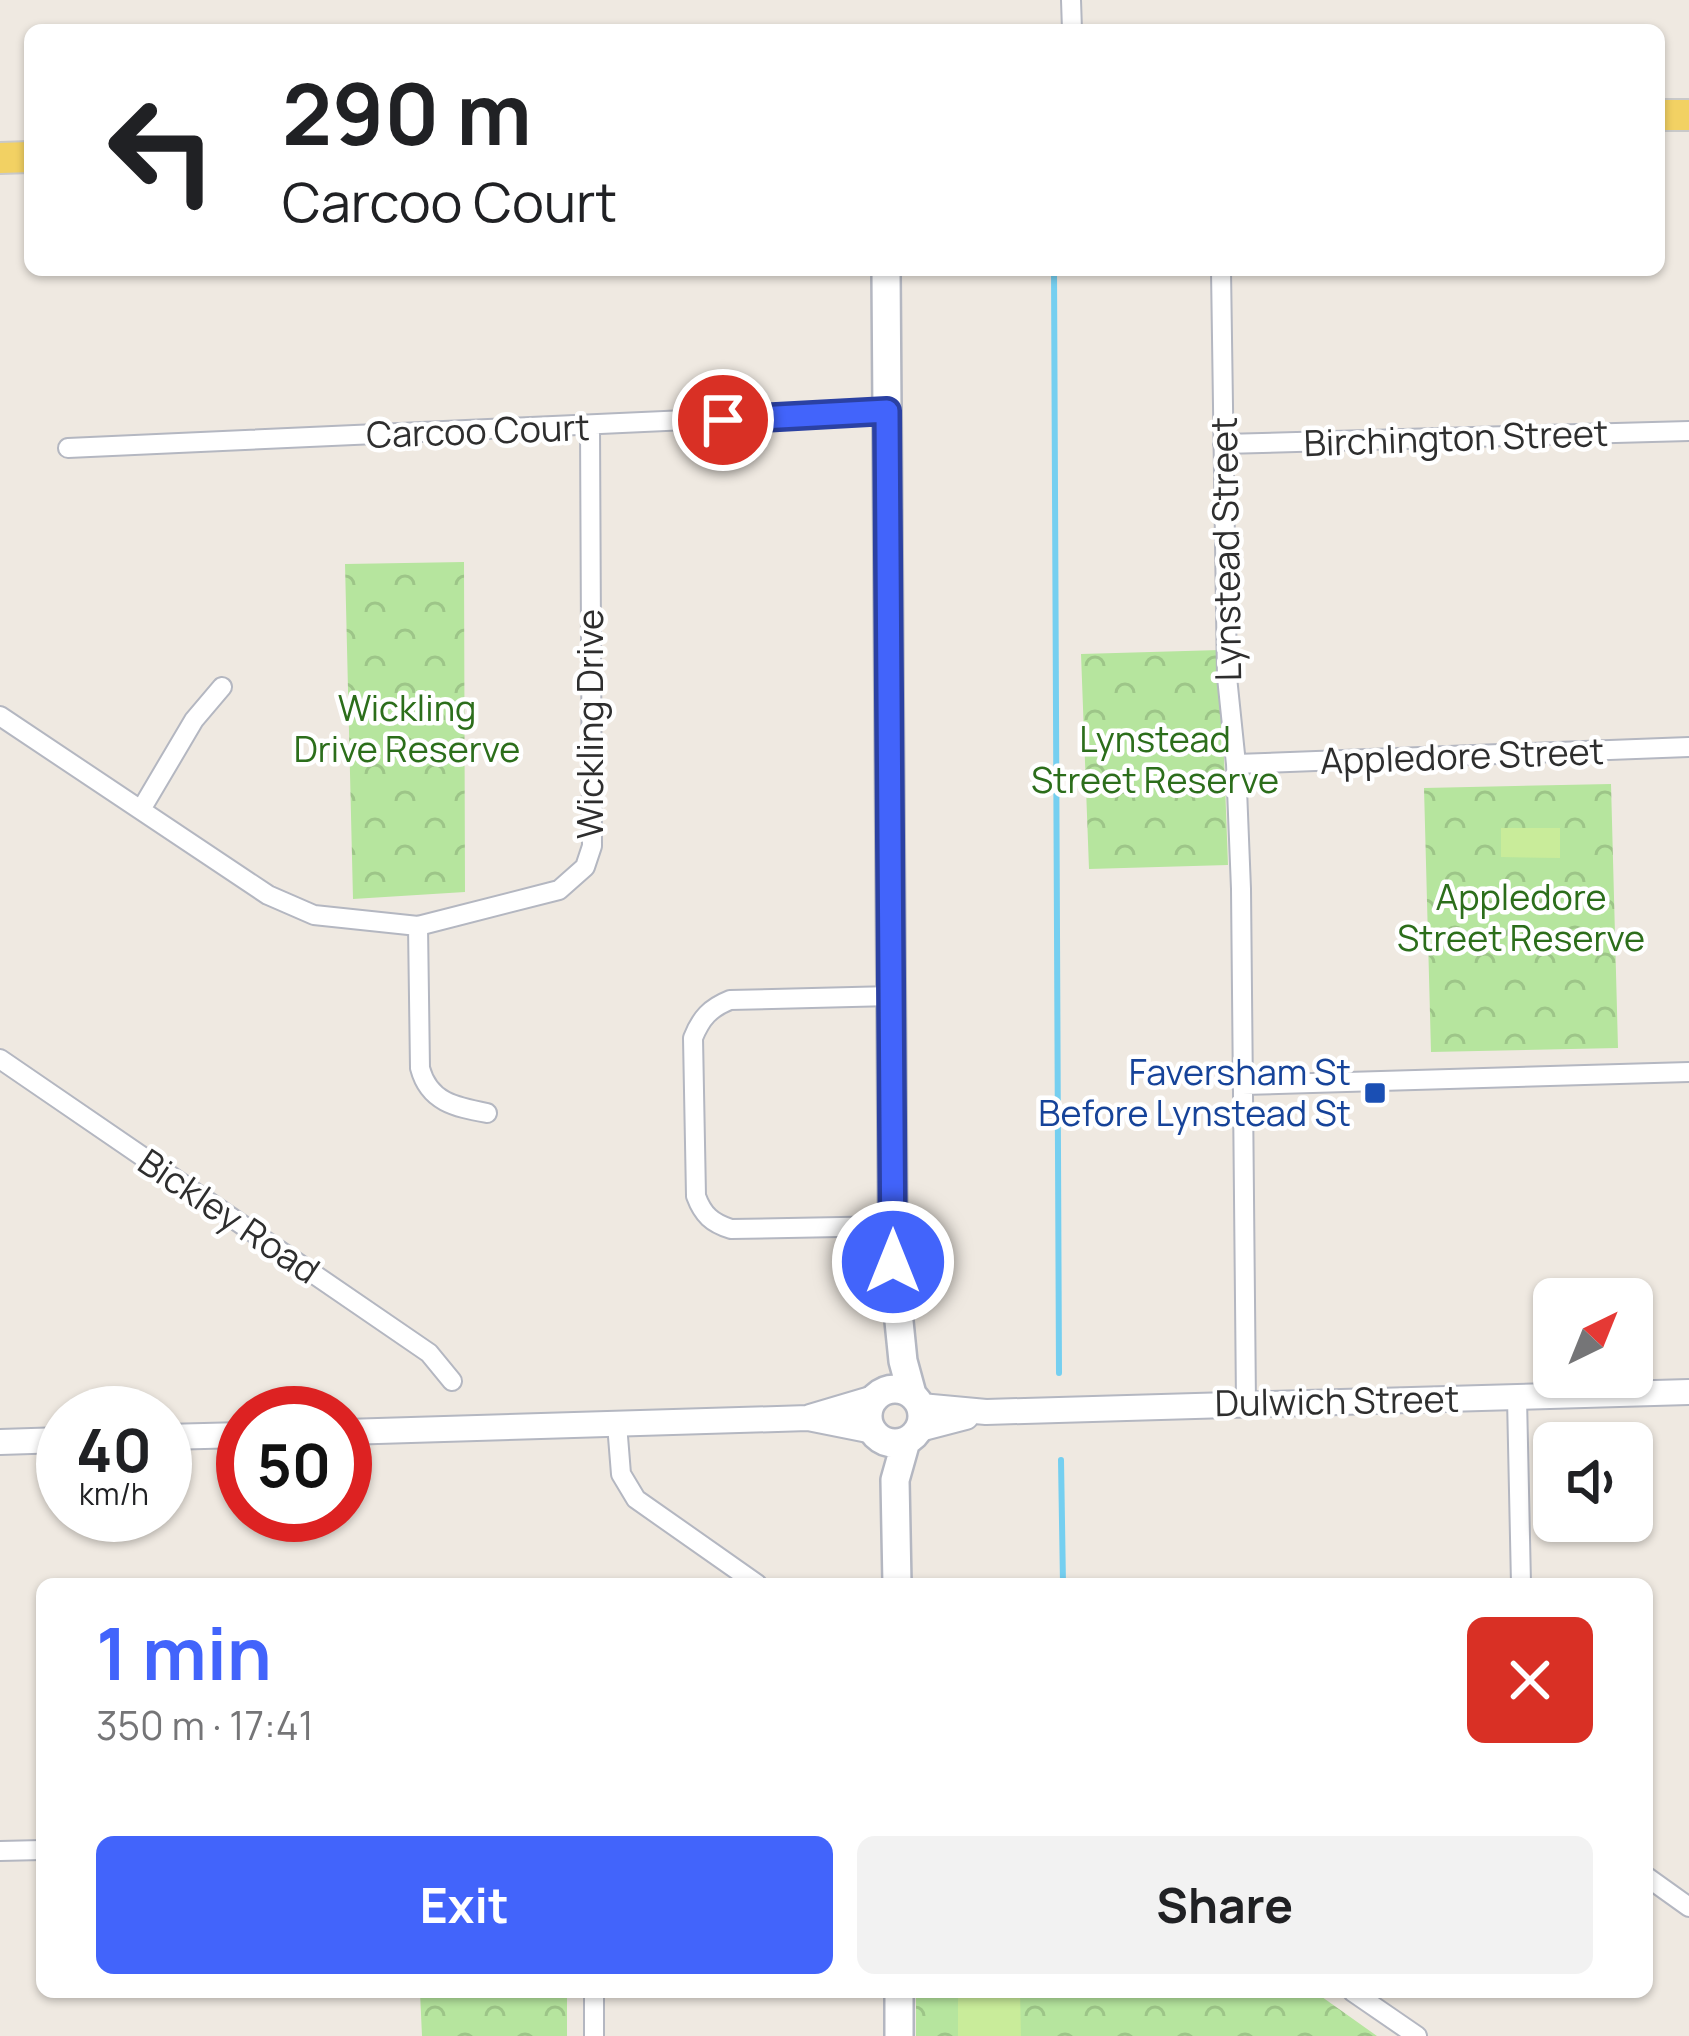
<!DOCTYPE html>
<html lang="en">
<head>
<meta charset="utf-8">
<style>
	:root { --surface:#fff; --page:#f2f2f2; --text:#202124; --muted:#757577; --accent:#4264fb }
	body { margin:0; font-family:Manrope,sans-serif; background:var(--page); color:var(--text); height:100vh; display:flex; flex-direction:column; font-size:45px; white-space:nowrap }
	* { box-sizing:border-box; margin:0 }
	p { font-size:39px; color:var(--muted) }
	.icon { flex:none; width:66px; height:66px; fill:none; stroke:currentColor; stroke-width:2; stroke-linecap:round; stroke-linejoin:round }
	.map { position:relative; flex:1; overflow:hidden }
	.sheet { position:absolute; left:36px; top:1578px; width:1617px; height:420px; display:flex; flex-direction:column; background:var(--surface); border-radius:18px; box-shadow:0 3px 9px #0004 }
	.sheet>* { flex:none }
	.banner { position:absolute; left:24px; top:24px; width:1641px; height:252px; border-radius:18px; box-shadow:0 3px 9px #0004; background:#fff; color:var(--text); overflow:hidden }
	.needle { width:78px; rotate:43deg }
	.tools { position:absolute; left:1533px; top:1278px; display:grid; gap:24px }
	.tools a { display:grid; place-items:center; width:120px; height:120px; border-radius:18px; background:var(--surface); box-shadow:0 3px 9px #0004; font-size:60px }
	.speed { position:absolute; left:36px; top:1386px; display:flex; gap:24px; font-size:60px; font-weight:700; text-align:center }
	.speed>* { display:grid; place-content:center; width:156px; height:156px; border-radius:50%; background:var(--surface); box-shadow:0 3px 9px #0004; line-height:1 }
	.speed small { font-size:30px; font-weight:400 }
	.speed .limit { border:18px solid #d22; background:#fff; color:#111 }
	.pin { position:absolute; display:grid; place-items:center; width:102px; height:102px; color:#fff; margin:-51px; border:6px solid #fff; border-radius:50%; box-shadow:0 3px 12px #0007 }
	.me { position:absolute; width:132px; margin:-66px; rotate:0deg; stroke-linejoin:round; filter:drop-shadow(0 0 9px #0008) }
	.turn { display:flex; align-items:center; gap:42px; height:252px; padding:0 60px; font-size:54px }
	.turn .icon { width:156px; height:156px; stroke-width:2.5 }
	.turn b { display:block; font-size:84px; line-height:102px }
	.round { display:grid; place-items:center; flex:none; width:126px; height:126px; border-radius:18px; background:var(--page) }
	.head { display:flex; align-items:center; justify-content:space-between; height:204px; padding:0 60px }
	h1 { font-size:72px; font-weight:700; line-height:90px; color:var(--accent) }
	.cta { display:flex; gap:24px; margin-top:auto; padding:24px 60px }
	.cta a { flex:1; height:138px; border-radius:18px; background:var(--accent); color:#fff; font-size:48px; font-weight:700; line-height:138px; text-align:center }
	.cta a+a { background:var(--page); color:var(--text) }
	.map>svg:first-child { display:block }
	.forest { fill:url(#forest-crowns) }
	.pitch { fill:#c9ec9a }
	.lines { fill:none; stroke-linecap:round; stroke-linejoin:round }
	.stream { stroke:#75cff0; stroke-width:6 }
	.minor-casing { stroke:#b4b7c1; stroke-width:22 }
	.tertiary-casing { stroke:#b4b7c1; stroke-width:28 }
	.secondary-casing { stroke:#b4b7c1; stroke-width:32 }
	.primary-casing { stroke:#c9c9c9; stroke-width:34 }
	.minor { stroke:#fff; stroke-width:18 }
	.tertiary { stroke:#fff; stroke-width:24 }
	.secondary { stroke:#fff; stroke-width:27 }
	.primary { stroke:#f2d163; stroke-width:30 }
	.route-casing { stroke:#2b41a3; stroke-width:30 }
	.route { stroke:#4264fb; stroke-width:21 }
	.transit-dot { fill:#1a4fb4; stroke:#fff; stroke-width:4.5 }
	.labels { text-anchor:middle; stroke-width:9; stroke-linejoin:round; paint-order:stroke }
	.street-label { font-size:36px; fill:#2e2e2e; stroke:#fff }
	.park-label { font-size:36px; fill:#2c6e1b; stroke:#fff }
	.transit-label { font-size:36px; fill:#164399; stroke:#fff; text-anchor:end }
</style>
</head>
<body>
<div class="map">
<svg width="1689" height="2036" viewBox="0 0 1689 2036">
	<defs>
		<pattern id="forest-crowns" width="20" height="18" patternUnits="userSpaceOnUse" patternTransform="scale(3)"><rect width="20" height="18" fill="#b6e59e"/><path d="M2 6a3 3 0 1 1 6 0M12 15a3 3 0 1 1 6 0" fill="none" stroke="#9dc588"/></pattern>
	</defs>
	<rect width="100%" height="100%" fill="#efe9e1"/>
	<!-- forest -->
	<path class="forest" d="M 464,562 L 465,892 L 353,899 L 345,564 Z
		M 1220,650 L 1228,865 L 1089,869 L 1081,654 Z
		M 1611,784 L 1618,1048 L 1431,1052 L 1424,788 Z
		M 420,1992 L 567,1992 L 567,2036 L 422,2036 Z
		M 916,1992 L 1315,1992 L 1377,2036 L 916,2036 Z"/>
	<!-- pitch -->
	<path class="pitch" d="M 1501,828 L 1560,828 L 1560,858 L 1501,857 Z
		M 958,1992 L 1020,1992 L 1021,2036 L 958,2036 Z"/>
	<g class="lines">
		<!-- stream -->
		<path class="stream" d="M 1054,270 L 1059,1373
			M 1061,1460 L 1063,1584"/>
		<!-- minor casing -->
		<g class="minor-casing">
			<path id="minor" d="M 1071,0 L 1072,30
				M 1221,270 L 1227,677 L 1236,764 L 1241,889 L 1246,1403
				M 1223,444 L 1689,431
				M 68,448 L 887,411
				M 0,716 L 268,895 L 314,915 L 418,926 L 559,890 L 585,867 L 592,846 L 590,426
				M 1236,764 L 1689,747
				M 142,808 L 194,720 L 222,687
				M 418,926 L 420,1068 C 429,1102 455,1107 487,1113
				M 892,996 L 730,1000 C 710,1008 701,1018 693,1038 L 696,1196 C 703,1215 712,1223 731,1229 L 893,1226
				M 0,1059 L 429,1353 L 452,1381
				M 1242,1085 L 1689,1072
				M 1517,1398 L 1521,1584
				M 617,1424 L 621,1474 L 636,1499 L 757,1584
				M 0,1851 L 42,1850
				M 1647,1877 L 1689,1907
				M 594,1992 L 594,2036
				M 1353,1992 L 1417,2036"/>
		</g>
		<!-- tertiary casing -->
		<g class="tertiary-casing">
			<path id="tertiary" d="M 921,1406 L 986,1412 L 1689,1392
				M 810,1417 L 874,1398
				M 920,1429 L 966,1417
				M 345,1432 L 808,1418 L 873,1431
				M 165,1437 L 243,1435
				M 0,1442 L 63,1440"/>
		</g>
		<!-- secondary casing -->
		<g class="secondary-casing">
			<path id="secondary" d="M 886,270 L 893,1262 L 903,1361 L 912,1394
				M868 1416a27 27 0 1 1 54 0a27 27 0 1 1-54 0Z
				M 897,1584 L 895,1480 L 906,1441
				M 899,1992 L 899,2036"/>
		</g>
		<!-- primary casing -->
		<g class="primary-casing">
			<path id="primary" d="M 1659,115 L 1689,115
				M 0,158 L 30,157"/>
		</g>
		<!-- minor -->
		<use href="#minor" class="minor"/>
		<!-- tertiary -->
		<use href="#tertiary" class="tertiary"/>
		<!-- secondary -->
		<use href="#secondary" class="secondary"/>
		<!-- primary -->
		<use href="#primary" class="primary"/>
	</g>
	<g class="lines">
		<!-- route casing -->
		<g class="route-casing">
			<path id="route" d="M 723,420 L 887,411 L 893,1262"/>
		</g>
		<!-- route -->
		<use href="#route" class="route"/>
	</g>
	<!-- markers -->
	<rect class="transit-dot" x="1363" y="1081" width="24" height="24" rx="6"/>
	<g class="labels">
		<!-- street labels -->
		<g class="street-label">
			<text transform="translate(478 431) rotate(-2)" y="13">Carcoo Court</text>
			<text transform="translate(1456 438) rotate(-2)" y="13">Birchington Street</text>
			<text transform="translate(1226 549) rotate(-91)" y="13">Lynstead Street</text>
			<text transform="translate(590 724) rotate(-90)" y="13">Wickling Drive</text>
			<text transform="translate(1462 756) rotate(-2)" y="13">Appledore Street</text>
			<text transform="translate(229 1216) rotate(34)" y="13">Bickley Road</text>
			<text transform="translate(1337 1401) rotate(-1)" y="13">Dulwich Street</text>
		</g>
		<!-- park labels -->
		<g class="park-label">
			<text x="407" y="721">Wickling<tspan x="407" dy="41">Drive Reserve</tspan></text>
			<text x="1155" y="752">Lynstead<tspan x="1155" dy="41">Street Reserve</tspan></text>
			<text x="1521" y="910">Appledore<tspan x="1521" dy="41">Street Reserve</tspan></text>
		</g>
		<!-- transit labels -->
		<g class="transit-label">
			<text x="1351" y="1085">Faversham St<tspan x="1351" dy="41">Before Lynstead St</tspan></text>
		</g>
	</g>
</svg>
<div class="tools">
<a><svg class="needle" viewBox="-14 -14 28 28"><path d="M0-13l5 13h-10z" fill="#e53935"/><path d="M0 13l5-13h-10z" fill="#757577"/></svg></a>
<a><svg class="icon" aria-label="sound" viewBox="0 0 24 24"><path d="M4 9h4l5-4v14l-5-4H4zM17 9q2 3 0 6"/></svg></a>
</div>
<div class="speed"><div>40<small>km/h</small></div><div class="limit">50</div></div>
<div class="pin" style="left:723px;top:420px;background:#d93025"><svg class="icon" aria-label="arrive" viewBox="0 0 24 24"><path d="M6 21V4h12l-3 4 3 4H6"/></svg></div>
<svg class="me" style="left:893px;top:1262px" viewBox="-20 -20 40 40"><circle r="17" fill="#4264fb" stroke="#fff" stroke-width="3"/><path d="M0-11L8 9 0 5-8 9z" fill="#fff"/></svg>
<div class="banner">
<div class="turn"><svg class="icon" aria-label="left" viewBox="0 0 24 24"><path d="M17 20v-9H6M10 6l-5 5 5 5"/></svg><div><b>290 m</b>Carcoo Court</div></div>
</div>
<section class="sheet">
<div class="head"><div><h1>1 min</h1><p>350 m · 17:41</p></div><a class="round" style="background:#d93025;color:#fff"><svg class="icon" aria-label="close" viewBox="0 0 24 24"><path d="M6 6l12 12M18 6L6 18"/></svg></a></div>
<div class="cta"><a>Exit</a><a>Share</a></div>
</section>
</div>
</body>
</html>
